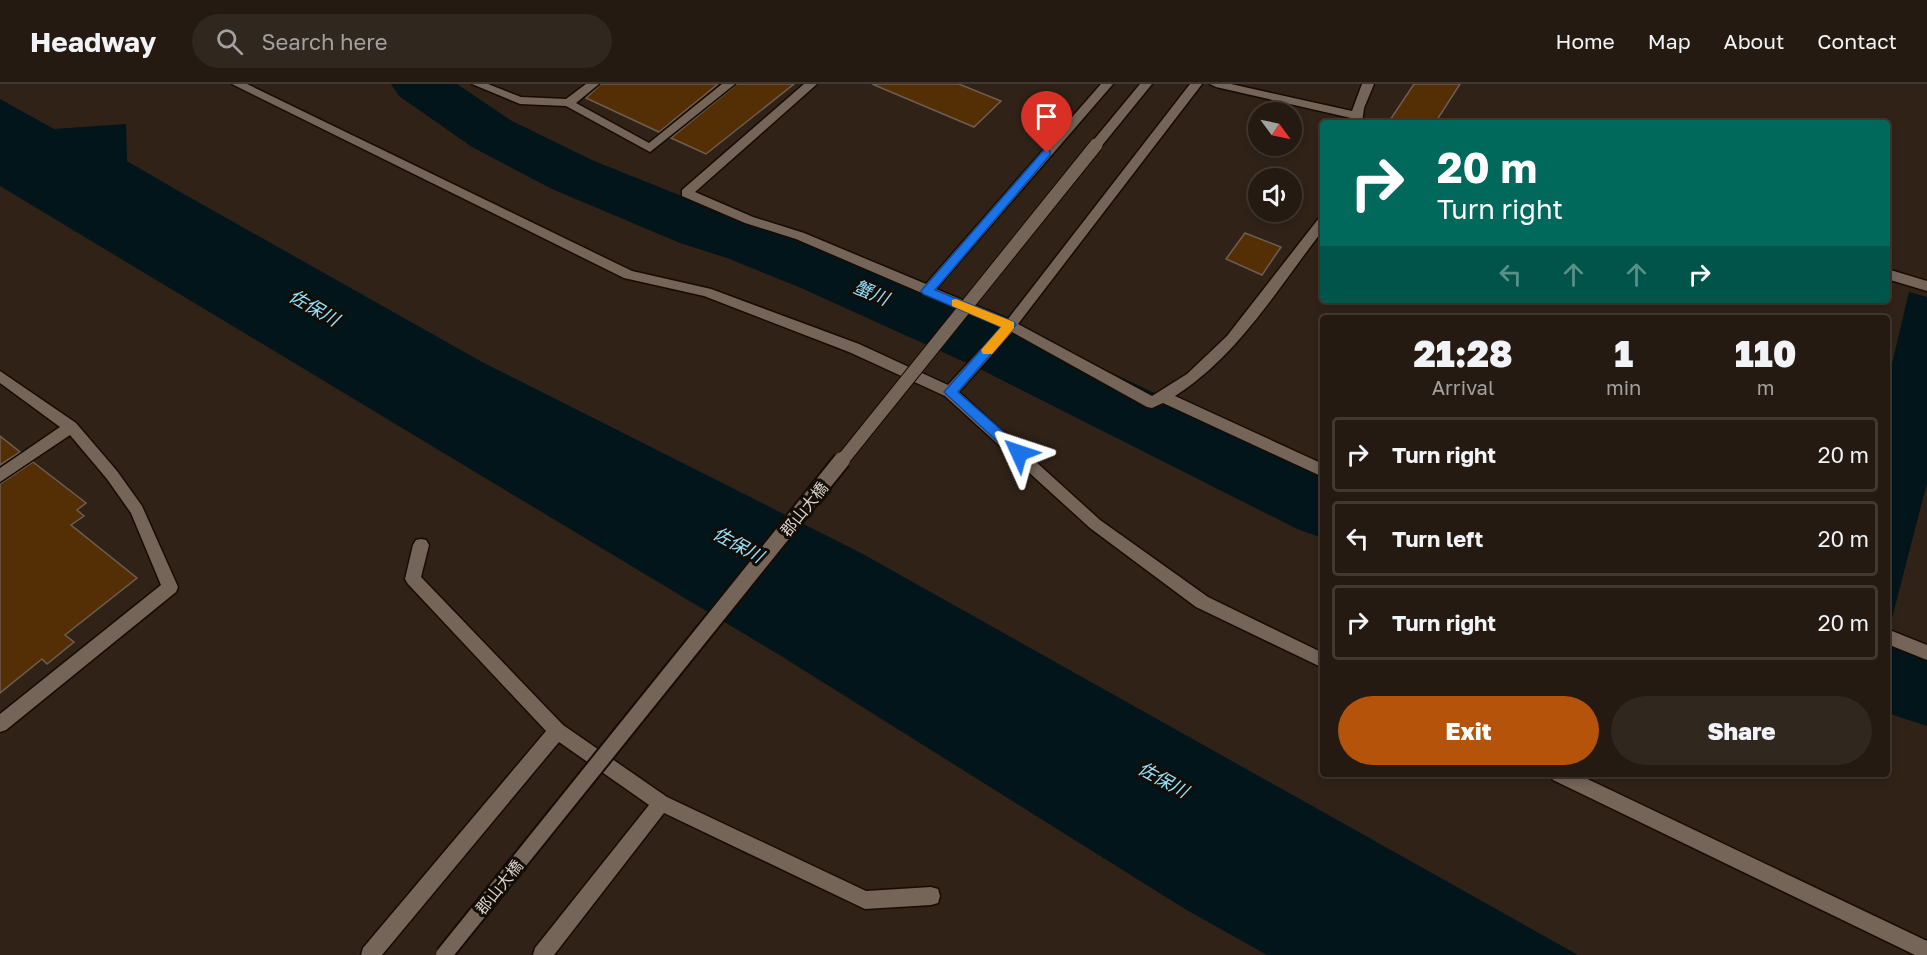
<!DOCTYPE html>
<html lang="en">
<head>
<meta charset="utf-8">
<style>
	:root { --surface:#241a11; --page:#30271f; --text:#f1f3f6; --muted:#a3a19f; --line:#413831; --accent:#b45309 }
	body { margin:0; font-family:"Golos Text","Noto Sans JP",sans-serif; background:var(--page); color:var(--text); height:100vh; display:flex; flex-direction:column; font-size:22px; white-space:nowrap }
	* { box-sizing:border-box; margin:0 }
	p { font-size:20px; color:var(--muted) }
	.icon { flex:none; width:33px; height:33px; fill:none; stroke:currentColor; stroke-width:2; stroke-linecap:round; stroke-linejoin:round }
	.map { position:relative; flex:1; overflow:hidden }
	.side { position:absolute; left:1320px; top:231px; width:570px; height:462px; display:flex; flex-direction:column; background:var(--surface); border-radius:6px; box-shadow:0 3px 9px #0003,0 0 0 2px var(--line) }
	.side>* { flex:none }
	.banner { position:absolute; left:1320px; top:36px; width:570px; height:183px; border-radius:6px; box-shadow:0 3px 9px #0003,0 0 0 2px var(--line); background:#00695c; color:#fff; overflow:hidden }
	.needle { width:39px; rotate:123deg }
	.fabs { position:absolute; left:1248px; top:18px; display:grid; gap:12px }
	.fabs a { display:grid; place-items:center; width:54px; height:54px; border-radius:50%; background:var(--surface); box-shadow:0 3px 9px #0003,0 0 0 2px var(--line); font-size:30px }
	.pin { position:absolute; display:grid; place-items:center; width:51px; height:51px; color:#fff; margin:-62px -26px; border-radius:50% 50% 50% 0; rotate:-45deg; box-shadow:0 0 6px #0007 }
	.pin .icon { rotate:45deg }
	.me { position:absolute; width:66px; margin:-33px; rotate:312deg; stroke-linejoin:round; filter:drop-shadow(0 0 4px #0008) }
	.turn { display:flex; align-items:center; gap:21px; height:126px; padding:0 18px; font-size:27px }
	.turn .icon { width:78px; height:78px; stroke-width:2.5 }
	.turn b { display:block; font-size:42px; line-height:51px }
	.lanes { display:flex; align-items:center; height:57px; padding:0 18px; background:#0003; justify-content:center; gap:30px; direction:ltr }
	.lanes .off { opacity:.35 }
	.eta { display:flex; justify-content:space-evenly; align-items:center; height:102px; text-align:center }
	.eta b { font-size:36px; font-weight:800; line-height:42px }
	.button { display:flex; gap:12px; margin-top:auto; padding:12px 18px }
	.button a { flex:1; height:69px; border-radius:36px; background:var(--accent); color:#fff; font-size:24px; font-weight:800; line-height:69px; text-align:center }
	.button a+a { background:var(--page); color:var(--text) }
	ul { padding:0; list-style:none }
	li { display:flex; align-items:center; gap:18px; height:75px; margin:0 12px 9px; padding:0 6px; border:3px solid var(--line); border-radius:6px }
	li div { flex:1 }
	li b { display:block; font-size:22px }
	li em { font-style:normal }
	header { display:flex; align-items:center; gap:36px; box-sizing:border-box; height:84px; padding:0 30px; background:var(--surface); border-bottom:2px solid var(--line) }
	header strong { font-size:28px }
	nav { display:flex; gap:33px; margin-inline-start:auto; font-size:21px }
	.search { width:420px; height:54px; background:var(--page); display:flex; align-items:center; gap:15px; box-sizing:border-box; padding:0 21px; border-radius:33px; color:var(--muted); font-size:22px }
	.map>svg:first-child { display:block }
	.water { fill:#02151b }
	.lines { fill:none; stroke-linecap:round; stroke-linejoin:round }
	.river { fill:#02151b; fill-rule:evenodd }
	.building { fill:#542f06; stroke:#6e5e51; stroke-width:1.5 }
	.street-casing { stroke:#170b03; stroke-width:3 }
	.secondary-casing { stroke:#170b03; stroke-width:3 }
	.street { fill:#756458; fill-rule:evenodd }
	.secondary { fill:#756458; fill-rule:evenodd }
	.secondary-bridge-far1-casing { stroke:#170b03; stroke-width:15; stroke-linecap:butt }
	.secondary-bridge-casing { stroke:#170b03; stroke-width:20; stroke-linecap:butt }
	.secondary-bridge-far1 { stroke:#756458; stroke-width:13 }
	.secondary-bridge { stroke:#756458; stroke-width:16 }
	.route { fill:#1a73e8; stroke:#114b97; stroke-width:1.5 }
	.slow { fill:#f59e0b }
	.labels { text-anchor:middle; stroke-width:6; stroke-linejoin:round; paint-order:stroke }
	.street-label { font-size:16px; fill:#dfd5ce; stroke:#130d08 }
	.water-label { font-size:18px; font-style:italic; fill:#95e2fc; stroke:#130d08 }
</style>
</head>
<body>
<header>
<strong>Headway</strong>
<div class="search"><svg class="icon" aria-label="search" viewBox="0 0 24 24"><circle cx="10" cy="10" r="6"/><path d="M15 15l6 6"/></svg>Search here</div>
<nav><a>Home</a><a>Map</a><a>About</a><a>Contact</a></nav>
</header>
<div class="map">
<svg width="1927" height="871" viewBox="0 0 1927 871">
	<rect width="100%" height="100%" fill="#302217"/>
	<!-- water -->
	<path class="water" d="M 0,15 L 54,45 L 126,40 L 127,77 L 175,105 L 482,278 L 861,469 L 1578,871 L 1267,871 L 1185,825 L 781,572 L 0,102 Z
		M 1909,208 L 1927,213 L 1927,399 L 1892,534 L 1887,532 L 1887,301 Z"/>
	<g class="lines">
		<!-- river -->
		<path class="river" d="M 391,0 L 457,0 L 512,37 L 594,77 L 724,129 L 847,172 L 1028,249 L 1323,389 L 1323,454 L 1297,445 L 980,285 L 801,204 L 727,174 L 680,159 L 552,105 L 472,63 L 399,12 Z
			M 1887,553 L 1927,566 L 1927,642 L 1887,629 Z"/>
	</g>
	<!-- building -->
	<path class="building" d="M 601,0 L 718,0 L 659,48 L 586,14 Z
		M 737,0 L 794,0 L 706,70 L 671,54 Z
		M 872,0 L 959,0 L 1001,17 L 974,43 Z
		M 1414,0 L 1460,0 L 1435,39 L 1388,39 Z
		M 1245,149 L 1281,163 L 1262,191 L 1226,175 Z
		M 0,352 L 20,368 L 0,381 Z
		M 33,378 L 86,419 L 77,426 L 84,432 L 71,441 L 137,494 L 65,551 L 74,558 L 47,580 L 42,575 L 0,609 L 0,400 Z"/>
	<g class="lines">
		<!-- street casing -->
		<g class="street-casing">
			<path id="street" d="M 232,0 L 247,0 L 632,187 L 711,205 L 859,260 L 948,301 L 1001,243 L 796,155 L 745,139 L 682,112 L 682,106 L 804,0 L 817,0 L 695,108 L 753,133 L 804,149 L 926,200 L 1101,0 L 1113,0 L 936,205 L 1008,235 L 1190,0 L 1202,0 L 1018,240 L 1152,312 L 1187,290 L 1227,252 L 1319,134 L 1323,133 L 1323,146 C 1278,204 1238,272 1175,312 L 1323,380 L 1323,393 L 1163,319 L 1152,324 L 1147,323 L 1012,248 L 959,308 L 1100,436 L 1208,513 L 1323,569 L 1323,584 L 1196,523 L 1090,444 L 945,312 L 849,268 L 704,212 L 624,194 Z
				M 472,0 L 488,0 L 521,13 L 566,15 L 586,0 L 599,0 L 576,19 L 649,59 L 722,0 L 735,0 L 650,68 L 566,22 L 520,20 Z
				M 1210,0 L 1231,0 L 1352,27 L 1362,0 L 1374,0 L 1364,24 L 1362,39 L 1350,39 L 1351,34 L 1216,3 Z
				M 1887,185 L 1927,197 L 1927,207 L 1887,195 Z
				M 0,287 L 76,339 L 117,387 L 142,422 L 178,503 L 176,508 L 6,646 L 0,648 L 0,630 L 161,501 L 131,429 L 107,395 L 70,351 L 0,398 L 0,384 L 60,343 L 0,299 Z
				M 421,455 L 426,456 L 429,461 L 421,493 L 563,641 L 667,713 L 866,807 L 931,803 L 938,805 L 940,812 L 938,819 L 931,821 L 865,825 L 664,729 L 554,871 L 533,871 L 535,864 L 649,721 L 559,658 L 382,871 L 361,871 L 363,864 L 546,647 L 408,500 L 405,495 L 413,461 L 416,456 Z
				M 1887,545 L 1927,561 L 1927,576 L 1887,560 Z
				M 1550,690 L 1577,690 L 1927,857 L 1927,871 L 1915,871 L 1553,696 Z"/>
		</g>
		<!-- secondary casing -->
		<g class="secondary-casing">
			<path id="secondary" d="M 1140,0 L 1152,0 L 1100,64 L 1092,64 L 1092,58 Z"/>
		</g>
		<!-- street -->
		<use href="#street" class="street"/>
		<!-- secondary -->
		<use href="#secondary" class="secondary"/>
		<!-- secondary-bridge-far1 casing -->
		<g class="secondary-bridge-far1-casing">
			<path id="secondary-bridge-far1" d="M 841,378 L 1096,61"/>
		</g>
		<!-- secondary-bridge casing -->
		<g class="secondary-bridge-casing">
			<path id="secondary-bridge" d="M 444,871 L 842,376"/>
		</g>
		<!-- secondary-bridge-far1 -->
		<use href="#secondary-bridge-far1" class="secondary-bridge-far1"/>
		<!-- secondary-bridge -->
		<use href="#secondary-bridge" class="secondary-bridge"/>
	</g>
	<!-- route -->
	<path class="route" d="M 1047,66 L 1050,67 L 1050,71 L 935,206 L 1014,238 L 1016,241 L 958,308 L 1024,366 L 1026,369 L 1024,373 L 1014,373 L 944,308 L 1001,243 L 923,210 L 921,207 L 1043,67 Z"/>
	<!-- slow -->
	<path class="slow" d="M 956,215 L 1014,238 L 1014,244 L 992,270 L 983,270 L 981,266 L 1001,243 L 952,222 L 952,216 Z"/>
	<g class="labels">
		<!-- street labels -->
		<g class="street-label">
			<text transform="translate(804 425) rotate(-51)" y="6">郡山大橋</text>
			<text transform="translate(499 803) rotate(-51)" y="6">郡山大橋</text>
		</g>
		<!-- water labels -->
		<g class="water-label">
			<text transform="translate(871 209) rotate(23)" y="6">蟹川</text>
			<text transform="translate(314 224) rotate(30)" y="6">佐保川</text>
			<text transform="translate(738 461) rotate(29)" y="6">佐保川</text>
			<text transform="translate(1163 696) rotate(29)" y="6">佐保川</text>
		</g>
	</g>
</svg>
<div class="fabs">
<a><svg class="needle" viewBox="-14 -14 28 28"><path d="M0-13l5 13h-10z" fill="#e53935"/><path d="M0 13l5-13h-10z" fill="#a3a19f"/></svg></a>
<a><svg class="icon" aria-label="sound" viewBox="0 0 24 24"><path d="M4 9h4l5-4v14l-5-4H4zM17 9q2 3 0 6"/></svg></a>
</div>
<div class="pin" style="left:1047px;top:69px;background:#d93025"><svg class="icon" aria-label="arrive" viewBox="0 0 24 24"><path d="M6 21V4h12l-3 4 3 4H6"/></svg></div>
<svg class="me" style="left:1019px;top:369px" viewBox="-20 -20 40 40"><path d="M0-17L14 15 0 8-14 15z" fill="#1a73e8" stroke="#fff" stroke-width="4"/></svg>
<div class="banner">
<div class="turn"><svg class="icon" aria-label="right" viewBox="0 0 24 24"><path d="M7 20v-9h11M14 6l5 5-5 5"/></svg><div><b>20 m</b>Turn right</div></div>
<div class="lanes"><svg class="icon off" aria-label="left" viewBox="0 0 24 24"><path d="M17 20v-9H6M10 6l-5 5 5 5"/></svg><svg class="icon off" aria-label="ahead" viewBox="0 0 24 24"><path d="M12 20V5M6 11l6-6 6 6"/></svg><svg class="icon off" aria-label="ahead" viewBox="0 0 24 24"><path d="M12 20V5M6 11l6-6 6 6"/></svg><svg class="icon" aria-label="right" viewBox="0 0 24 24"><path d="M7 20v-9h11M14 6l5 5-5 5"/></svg></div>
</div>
<section class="side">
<div class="eta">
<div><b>21:28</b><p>Arrival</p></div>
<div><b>1</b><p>min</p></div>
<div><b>110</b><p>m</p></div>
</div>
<ul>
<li><svg class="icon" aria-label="right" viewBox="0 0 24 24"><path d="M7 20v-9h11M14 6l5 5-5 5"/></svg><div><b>Turn right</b></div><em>20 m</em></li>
<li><svg class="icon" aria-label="left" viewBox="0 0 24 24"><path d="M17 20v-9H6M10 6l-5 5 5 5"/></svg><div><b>Turn left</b></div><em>20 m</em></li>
<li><svg class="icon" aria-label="right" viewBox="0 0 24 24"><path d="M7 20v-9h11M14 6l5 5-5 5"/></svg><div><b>Turn right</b></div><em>20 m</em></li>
</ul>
<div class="button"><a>Exit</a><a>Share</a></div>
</section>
</div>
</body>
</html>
